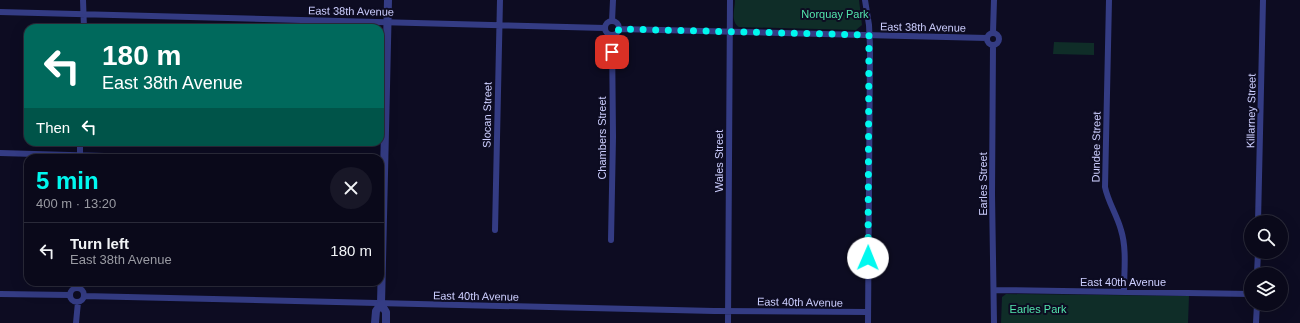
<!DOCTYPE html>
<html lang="en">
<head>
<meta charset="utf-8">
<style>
	:root { --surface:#0a091a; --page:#181727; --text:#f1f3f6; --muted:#999aa2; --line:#2a2a39; --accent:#00f8ef }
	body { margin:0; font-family:Arial,sans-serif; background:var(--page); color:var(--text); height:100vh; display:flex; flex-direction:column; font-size:15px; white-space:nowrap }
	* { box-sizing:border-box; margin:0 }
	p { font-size:13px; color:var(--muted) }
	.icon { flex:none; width:22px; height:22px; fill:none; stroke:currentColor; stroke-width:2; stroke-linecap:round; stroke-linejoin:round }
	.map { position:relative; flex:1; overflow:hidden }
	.panel { position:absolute; left:24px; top:154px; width:360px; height:132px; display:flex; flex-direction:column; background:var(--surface); border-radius:12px; box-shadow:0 4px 16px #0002,0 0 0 1px var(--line) }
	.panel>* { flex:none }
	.banner { position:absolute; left:24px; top:24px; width:360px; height:122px; border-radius:12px; box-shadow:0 4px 16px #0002,0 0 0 1px var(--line); background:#00695c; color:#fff; overflow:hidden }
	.fabs { position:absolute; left:1244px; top:215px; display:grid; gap:8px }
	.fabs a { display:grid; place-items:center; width:44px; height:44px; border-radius:50%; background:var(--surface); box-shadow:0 4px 16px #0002,0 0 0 1px var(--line); font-size:20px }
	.pin { position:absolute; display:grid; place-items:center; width:34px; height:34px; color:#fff; margin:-17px; border-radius:8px; box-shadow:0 2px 6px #0006 }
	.me { position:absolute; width:44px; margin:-22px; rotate:1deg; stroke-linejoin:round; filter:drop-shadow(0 0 3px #0008) }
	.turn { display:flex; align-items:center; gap:14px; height:84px; padding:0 12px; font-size:18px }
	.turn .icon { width:52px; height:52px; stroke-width:2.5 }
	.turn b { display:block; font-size:28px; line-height:34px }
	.then { display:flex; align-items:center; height:38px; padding:0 12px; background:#0003; gap:8px; font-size:15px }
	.round { display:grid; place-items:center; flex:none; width:42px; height:42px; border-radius:21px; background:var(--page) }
	.headline { display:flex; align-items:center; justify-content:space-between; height:68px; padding:0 12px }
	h1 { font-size:24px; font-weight:800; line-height:30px; color:var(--accent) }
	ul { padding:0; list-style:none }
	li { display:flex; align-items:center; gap:12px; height:56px; padding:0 12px; border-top:1px solid var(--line) }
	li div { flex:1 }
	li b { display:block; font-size:15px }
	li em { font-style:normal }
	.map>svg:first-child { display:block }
	.green { fill:#0f2d28 }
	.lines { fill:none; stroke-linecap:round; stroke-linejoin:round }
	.minor { stroke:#343c84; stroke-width:6 }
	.tertiary { stroke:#343c84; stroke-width:8 }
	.route { stroke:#00f8ef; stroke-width:7; stroke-dasharray:0 12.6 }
	.labels { text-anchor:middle; stroke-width:4; stroke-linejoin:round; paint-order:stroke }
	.street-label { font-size:11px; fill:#cdcfff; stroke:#0d0c22 }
	.park-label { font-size:11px; fill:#53e6ad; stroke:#0d0c22 }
</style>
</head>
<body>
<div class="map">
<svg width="1300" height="323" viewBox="0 0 1300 323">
	<rect width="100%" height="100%" fill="#0d0c22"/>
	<!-- green -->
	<path class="green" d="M 735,0 L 859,0 L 862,25 L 856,30 L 739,27 C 730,21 735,9 735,0 Z
		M 1054,42 L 1094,43 L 1094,55 L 1053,54 Z
		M 1006,294 L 1189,296 L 1188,323 L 1001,323 L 1002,297 Z"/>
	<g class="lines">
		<!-- minor -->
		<path class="minor" d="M 83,0 L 84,28
			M 865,0 L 869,25 L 870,47 L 868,323
			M 1109,0 L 1105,187 C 1108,202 1117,215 1121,230 C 1127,249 1124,272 1124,291
			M 0,12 L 605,28
			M 612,21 L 613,0
			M605 28a7 7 0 1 1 14 0a7 7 0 1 1-14 0Z
			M 619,29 L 987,38
			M 993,32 L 994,0
			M987 39a6 6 0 1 1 12 0a6 6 0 1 1-12 0Z
			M 993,45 L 992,194 L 994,323
			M 0,153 L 174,158
			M 80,158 L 80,142
			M 1258,222 L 1263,0
			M 495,230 L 500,0
			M 611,240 L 613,137 L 612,35
			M 1257,274 L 1258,252
			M70 295a7 7 0 1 1 14 0a7 7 0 1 1-14 0Z
			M 994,290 L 1251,294
			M 0,294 L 70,295
			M 84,296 L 714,311 L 868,312
			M 76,323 L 78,302
			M 728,323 L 730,0
			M 1256,323 L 1257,304"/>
		<!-- tertiary -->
		<path class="tertiary" d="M 381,304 L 386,312 L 386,323
			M 375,323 L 376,311 L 381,304 L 388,0"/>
	</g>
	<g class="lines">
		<!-- route -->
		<path class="route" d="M 612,52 L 612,36 L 617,33 L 619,29 L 869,35 L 868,258"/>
	</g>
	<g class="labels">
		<!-- street labels -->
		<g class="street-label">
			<text transform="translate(351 11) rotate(1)" y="4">East 38th Avenue</text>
			<text transform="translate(923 27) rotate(1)" y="4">East 38th Avenue</text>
			<text transform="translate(1251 111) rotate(-89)" y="4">Killarney Street</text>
			<text transform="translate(487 115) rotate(-89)" y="4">Slocan Street</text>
			<text transform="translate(602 138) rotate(-90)" y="4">Chambers Street</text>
			<text transform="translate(1096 147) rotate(-89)" y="4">Dundee Street</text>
			<text transform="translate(719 161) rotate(-90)" y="4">Wales Street</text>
			<text transform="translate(983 184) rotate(-90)" y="4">Earles Street</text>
			<text x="1123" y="286">East 40th Avenue</text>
			<text transform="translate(476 296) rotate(1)" y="4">East 40th Avenue</text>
			<text transform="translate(800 302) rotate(1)" y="4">East 40th Avenue</text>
		</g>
		<!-- park labels -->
		<g class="park-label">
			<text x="835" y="18">Norquay Park</text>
			<text x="1038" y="313">Earles Park</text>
		</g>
	</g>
</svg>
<div class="fabs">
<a><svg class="icon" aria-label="search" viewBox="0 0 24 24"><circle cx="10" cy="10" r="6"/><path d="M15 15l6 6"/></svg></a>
<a><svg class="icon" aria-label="layers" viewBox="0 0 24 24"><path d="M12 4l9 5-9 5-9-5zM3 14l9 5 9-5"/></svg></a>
</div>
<div class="pin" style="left:612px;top:52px;background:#d93025"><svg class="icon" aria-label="arrive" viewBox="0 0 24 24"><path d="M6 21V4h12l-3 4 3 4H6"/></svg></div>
<svg class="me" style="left:868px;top:258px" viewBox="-20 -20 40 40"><circle r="19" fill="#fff"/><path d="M0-13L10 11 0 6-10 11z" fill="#00f8ef"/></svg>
<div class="banner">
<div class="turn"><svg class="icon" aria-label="left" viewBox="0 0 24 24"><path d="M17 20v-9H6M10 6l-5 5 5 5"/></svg><div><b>180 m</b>East 38th Avenue</div></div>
<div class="then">Then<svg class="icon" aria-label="left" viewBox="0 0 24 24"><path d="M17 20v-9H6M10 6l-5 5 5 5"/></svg></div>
</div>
<section class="panel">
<div class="headline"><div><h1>5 min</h1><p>400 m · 13:20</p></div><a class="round"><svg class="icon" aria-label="close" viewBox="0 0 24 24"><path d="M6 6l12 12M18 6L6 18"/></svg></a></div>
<ul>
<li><svg class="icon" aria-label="left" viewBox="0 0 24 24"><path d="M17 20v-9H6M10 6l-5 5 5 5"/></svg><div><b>Turn left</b><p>East 38th Avenue</p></div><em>180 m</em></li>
</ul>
</section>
</div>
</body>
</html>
